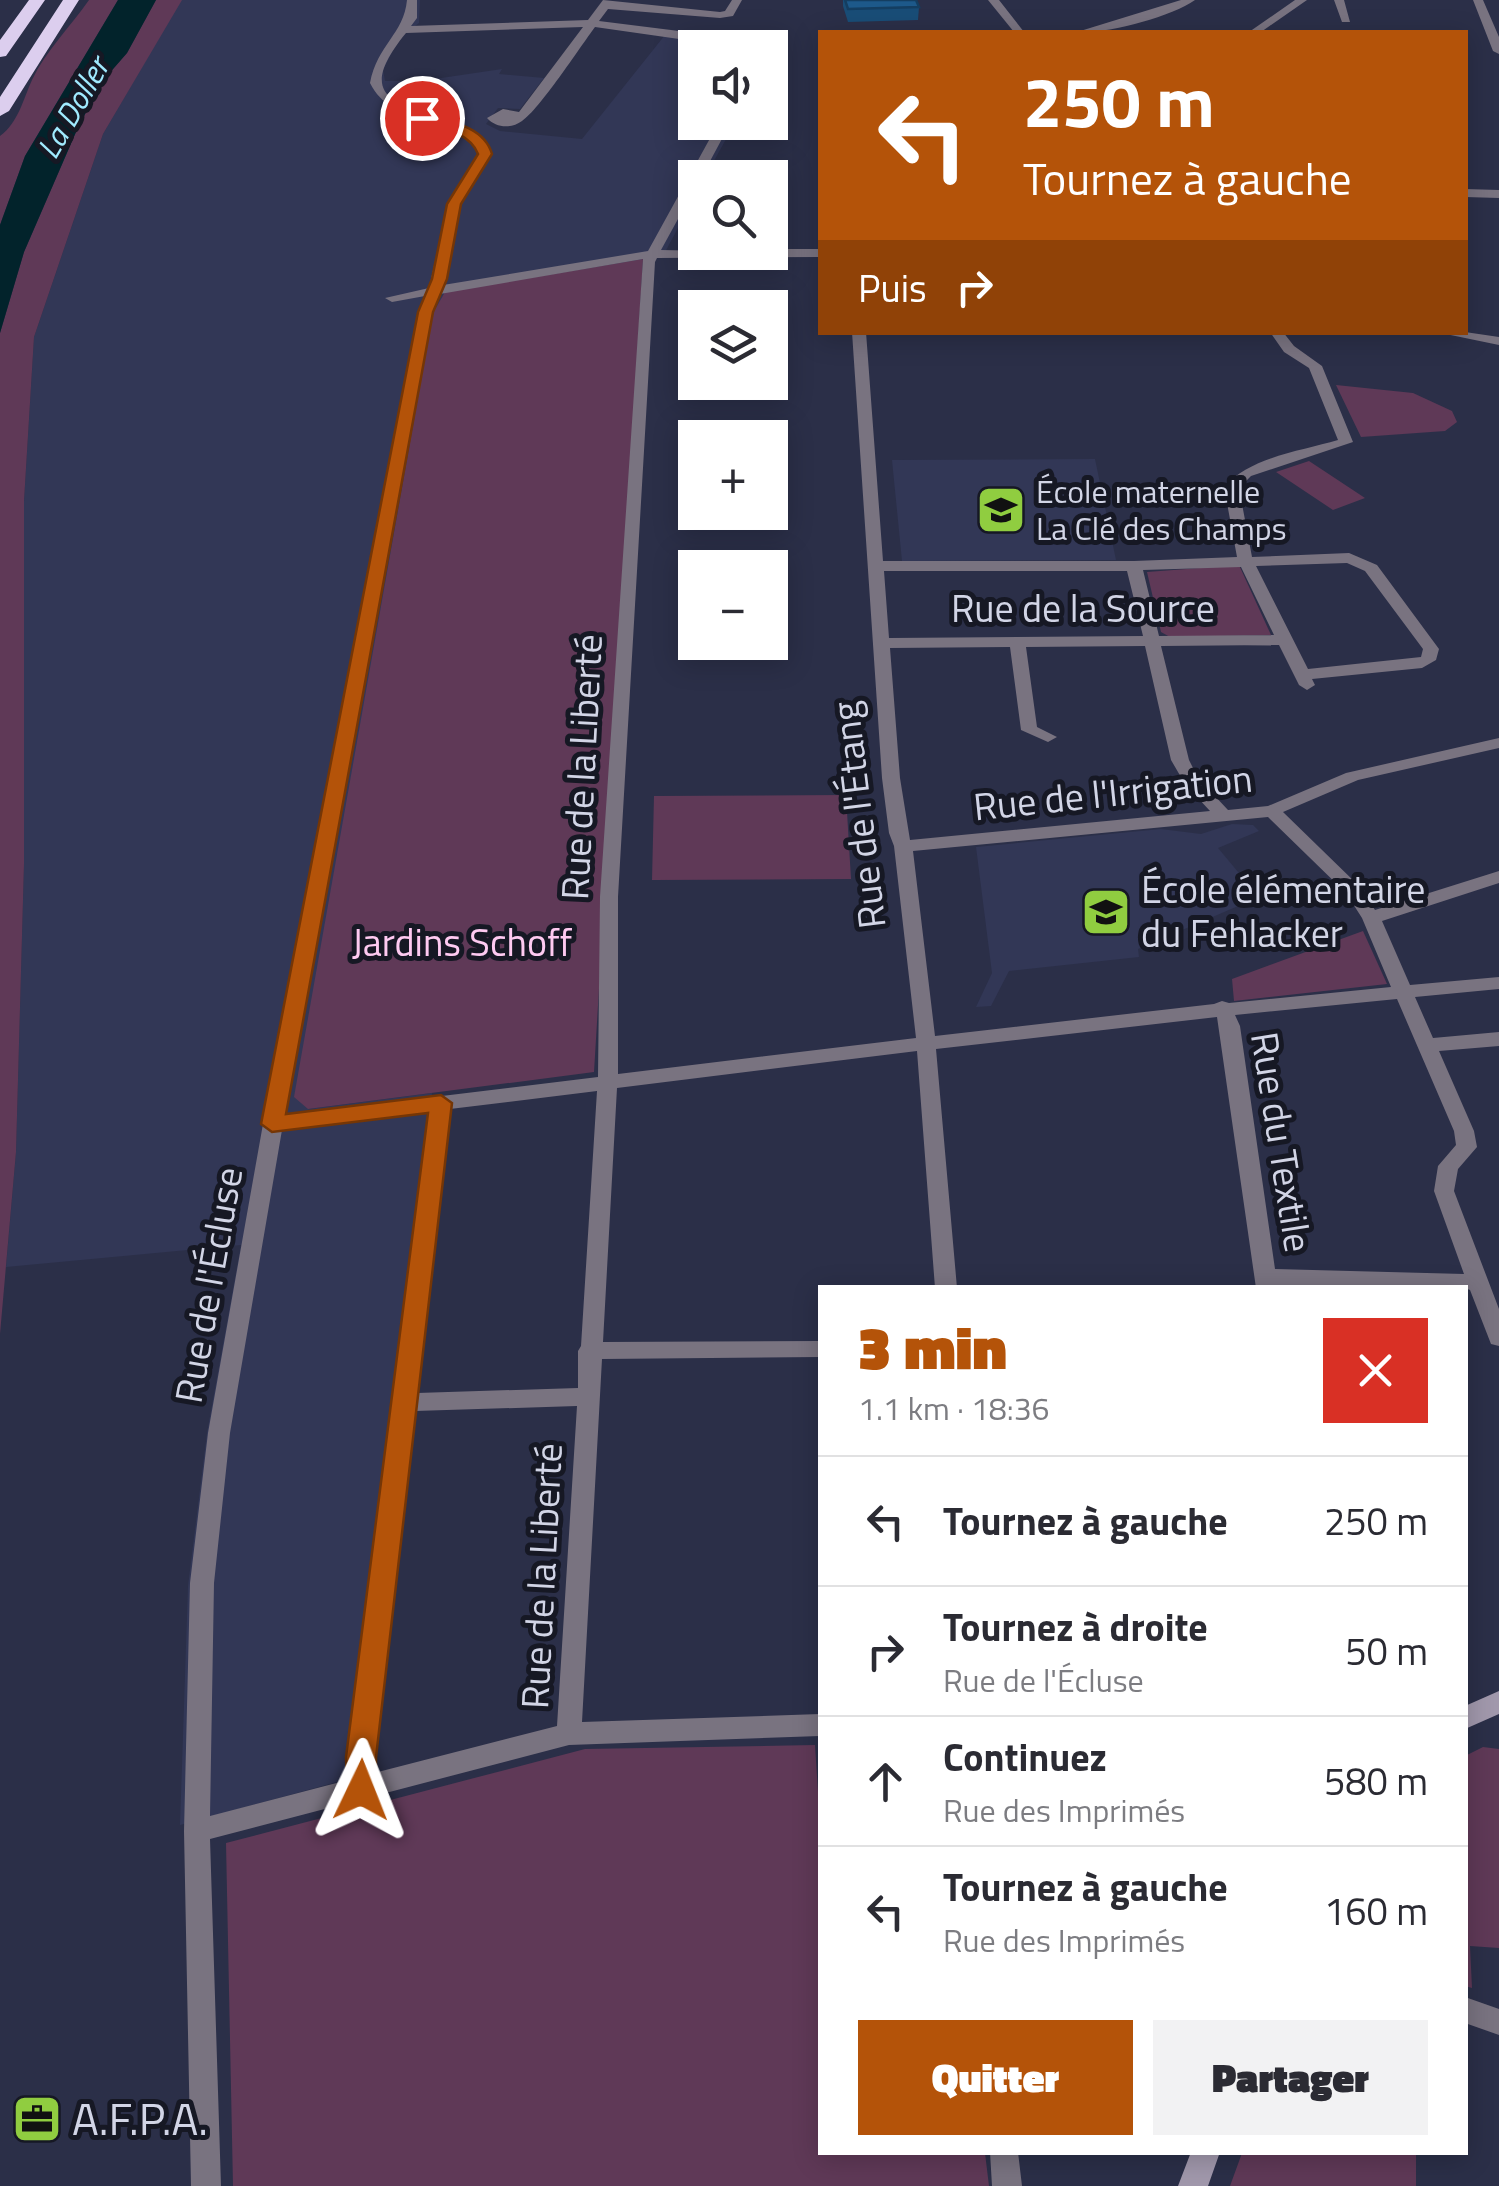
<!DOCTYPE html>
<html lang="fr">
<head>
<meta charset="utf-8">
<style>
	:root { --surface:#fff; --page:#f2f2f3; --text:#2b2b33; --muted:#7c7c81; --line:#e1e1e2; --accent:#b45309 }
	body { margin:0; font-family:"Titillium Web",sans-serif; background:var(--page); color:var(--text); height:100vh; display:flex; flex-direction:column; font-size:38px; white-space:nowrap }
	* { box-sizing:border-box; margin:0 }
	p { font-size:32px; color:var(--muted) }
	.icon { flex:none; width:55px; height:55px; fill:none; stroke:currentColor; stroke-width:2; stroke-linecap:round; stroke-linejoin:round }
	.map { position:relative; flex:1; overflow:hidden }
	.panel { position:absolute; left:818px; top:1285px; width:650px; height:870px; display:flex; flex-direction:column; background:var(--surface); border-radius:0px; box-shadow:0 5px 25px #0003 }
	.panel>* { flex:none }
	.banner { position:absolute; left:818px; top:30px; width:650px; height:305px; border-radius:0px; box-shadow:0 5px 25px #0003; background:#b45309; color:#fff; overflow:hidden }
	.fabs { position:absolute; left:678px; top:30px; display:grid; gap:20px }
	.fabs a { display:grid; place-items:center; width:110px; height:110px; border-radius:0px; background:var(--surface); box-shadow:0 5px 25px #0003; font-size:50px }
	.pin { position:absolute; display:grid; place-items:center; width:85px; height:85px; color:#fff; margin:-42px; border:5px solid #fff; border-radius:50%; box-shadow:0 2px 10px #0007 }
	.me { position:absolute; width:110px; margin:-55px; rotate:2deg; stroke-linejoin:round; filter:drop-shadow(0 0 8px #0008) }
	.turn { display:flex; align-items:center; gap:35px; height:210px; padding:0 40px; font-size:45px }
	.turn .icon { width:130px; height:130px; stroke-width:2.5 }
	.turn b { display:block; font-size:70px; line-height:85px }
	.then { display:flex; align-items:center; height:95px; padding:0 40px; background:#0003; gap:20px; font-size:38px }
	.round { display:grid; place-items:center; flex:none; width:105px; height:105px; border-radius:0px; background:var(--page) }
	.headline { display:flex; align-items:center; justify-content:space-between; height:170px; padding:0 40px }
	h1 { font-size:60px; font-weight:800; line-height:75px; color:var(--accent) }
	.button { display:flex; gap:20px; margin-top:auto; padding:20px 40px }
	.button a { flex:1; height:115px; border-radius:0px; background:var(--accent); color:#fff; font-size:40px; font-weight:800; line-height:115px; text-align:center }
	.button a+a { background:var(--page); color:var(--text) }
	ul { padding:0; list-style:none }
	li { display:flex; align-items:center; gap:30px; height:130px; padding:0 40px; border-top:2px solid var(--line) }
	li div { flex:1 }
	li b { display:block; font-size:38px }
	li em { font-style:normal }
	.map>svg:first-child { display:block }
	.built { fill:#323756 }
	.green { fill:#5f3957 }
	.water { fill:#02232b }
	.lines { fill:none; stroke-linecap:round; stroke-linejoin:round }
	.street { fill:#797380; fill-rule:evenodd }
	.secondary { fill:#a198ac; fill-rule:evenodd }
	.highway { fill:#dcceee; fill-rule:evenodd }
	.wall { fill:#194d77 }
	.building { fill:#1d598a; stroke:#143e61; stroke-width:2.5 }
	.route { fill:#b45309; stroke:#753606; stroke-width:2.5 }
	.labels { text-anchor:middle; stroke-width:10; stroke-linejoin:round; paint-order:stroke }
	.far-water-label { font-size:32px; font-style:italic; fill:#a0eaff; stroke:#161824 }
	.far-poi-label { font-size:32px; fill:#d2d5e6; stroke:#161824; text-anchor:start }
	.street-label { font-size:38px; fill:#d2d5e6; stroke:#161824 }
	.poi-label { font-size:38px; fill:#d2d5e6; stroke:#161824; text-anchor:start }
	.park-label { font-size:38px; fill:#fecaf1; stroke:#161824 }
	.near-poi-label { font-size:45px; fill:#d2d5e6; stroke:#161824; text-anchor:start }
</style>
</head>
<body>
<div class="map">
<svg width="1499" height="2186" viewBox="0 0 1499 2186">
	<rect width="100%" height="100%" fill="#2b2f48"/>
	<!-- built -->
	<path class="built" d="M 181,0 L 420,0 L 419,23 L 399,38 L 383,70 L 385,81 L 421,81 L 502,69 L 499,74 L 544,78 L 520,109 L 498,108 L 486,124 L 500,131 L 582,139 L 665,35 L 721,44 L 730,47 L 695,48 L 695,122 L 735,123 L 705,177 L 695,178 L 695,196 L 663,256 L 446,292 L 309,1109 L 432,1093 L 352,1763 L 337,1782 L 180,1825 L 188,1586 L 207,1433 L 241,1245 L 6,1267 L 16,1152 L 24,864 L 24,501 L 34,337 L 103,134 Z
		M 1095,459 L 1116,560 L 902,561 L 892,460 Z
		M 1232,824 L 1253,825 L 1259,831 L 1218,848 L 1259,897 L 1138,949 L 1139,957 L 1009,971 L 991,1006 L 976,1007 L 992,973 L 976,847 L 1161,829 L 1201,834 Z"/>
	<!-- green -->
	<path class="green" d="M 89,0 L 118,0 L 25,156 L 0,225 L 0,136 C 18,123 23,100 32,80 C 45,52 71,26 89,0 Z
		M 156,0 L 182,0 L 103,134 L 34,337 L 24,501 L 24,864 L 16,1152 L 0,1334 L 0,333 L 24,252 L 76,132 L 100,84 L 127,53 Z
		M 643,259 L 594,1072 L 308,1109 L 294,1097 L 433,313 L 445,292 Z
		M 1336,385 L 1413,393 L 1452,411 L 1457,422 L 1445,431 L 1361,437 Z
		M 1309,461 L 1365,498 L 1333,510 L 1276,472 Z
		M 1239,565 L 1271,635 L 1170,637 L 1161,632 L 1147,572 Z
		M 846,795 L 851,879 L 652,880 L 654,796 Z
		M 1363,931 L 1387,984 L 1234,1001 L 1232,979 Z
		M 815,1745 L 820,1823 L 820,2152 L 985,2153 L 989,2186 L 233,2186 L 226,1843 L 585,1749 Z
		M 1483,1747 L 1499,1749 L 1499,1948 L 1470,1946 L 1472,1988 L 1465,1986 L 1465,1756 Z
		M 1242,2153 L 1416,2153 L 1416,2186 L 1230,2186 Z"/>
	<!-- water -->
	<path class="water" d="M 118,0 L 156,0 L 127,53 L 100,84 L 76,132 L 24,252 L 0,333 L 0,225 L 25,156 Z"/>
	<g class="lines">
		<!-- street -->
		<path class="street" d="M 407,0 L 417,0 L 417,18 L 411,26 L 588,20 L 603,0 L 720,12 L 725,11 L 732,0 L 742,0 L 733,16 L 720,18 L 608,9 L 599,21 L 711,35 L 742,48 L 595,27 C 580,47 539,110 522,121 C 511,129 496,128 487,118 L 503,109 L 519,112 L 583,27 L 406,33 C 337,117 433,102 477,135 C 483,140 487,147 491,154 L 460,204 L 443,285 L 648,251 L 719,122 L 731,122 L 701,178 L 695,178 L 695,188 L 661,250 L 770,252 L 770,249 L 820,249 L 820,257 L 657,258 L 655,262 L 618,897 L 618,1074 L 916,1038 L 894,846 L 889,833 L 882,778 L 852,332 L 866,332 L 883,561 L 1134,561 L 1237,557 L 1224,487 C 1250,457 1301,451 1338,440 L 1309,368 L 1284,352 L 1270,332 L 1283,332 L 1294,346 L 1322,366 L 1353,442 L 1251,476 L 1239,488 L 1252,557 L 1349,553 L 1377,565 L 1439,649 L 1436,660 L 1422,668 L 1312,679 L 1315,685 L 1307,690 L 1299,685 L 1279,645 L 1161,646 L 1189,760 L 1198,778 L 1228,810 L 1268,806 L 1346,773 L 1499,738 L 1499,748 L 1358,780 L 1283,812 L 1358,885 L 1375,910 L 1499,871 L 1499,883 L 1382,921 L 1410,985 L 1499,977 L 1499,989 L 1415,997 L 1433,1038 L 1499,1032 L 1499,1046 L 1439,1051 L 1474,1131 L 1477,1147 L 1458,1169 L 1454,1191 L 1499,1309 L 1499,1346 L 1491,1344 L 1470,1290 L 1465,1288 L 1256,1288 L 1217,1017 L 936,1049 L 957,1288 L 935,1288 L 917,1051 L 617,1088 L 603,1342 L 820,1341 L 820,1357 L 602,1359 L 582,1722 L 820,1714 L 820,1736 L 569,1745 L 210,1839 L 221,2186 L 191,2186 L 184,1831 L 190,1583 L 208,1433 L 263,1124 L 419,312 L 425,296 L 392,302 L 385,298 L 429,288 L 448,204 L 479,154 C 454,113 392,128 370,83 C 377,45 404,34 407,0 ZM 643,259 L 600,897 L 598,1077 L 285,1115 L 433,312 L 440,294 ZM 1347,563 L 1365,571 L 1423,649 L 1421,657 L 1308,669 L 1256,566 ZM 1241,567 L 1274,635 L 1159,636 L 1143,570 ZM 884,571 L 1127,571 L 1143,636 L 889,638 ZM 1145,646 L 1171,760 L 1185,784 L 1210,811 L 910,840 L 900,778 L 890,648 L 1010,647 L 1021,730 L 1048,742 L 1057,737 L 1037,727 L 1026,647 ZM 1268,817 L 1346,893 L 1362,918 L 1391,987 L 1229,1003 L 1222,1001 L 1214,1004 L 935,1036 L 913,851 ZM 1397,999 L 1454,1131 L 1456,1145 L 1438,1166 L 1434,1191 L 1464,1274 L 1275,1269 L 1240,1026 L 1235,1015 ZM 597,1091 L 581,1346 L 578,1351 L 578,1388 L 417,1393 L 450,1109 ZM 426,1112 L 430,1112 L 348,1757 L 348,1780 L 210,1816 L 214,1583 L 230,1433 L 282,1130 ZM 577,1406 L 557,1726 L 374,1773 L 415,1411 Z
			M 988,0 L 999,0 L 1024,32 L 1014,32 Z
			M 1181,0 L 1195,0 C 1171,17 1107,34 1077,32 Z
			M 1295,0 L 1307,0 L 1261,32 L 1249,32 Z
			M 1334,0 L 1344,0 L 1350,22 L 1342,22 Z
			M 1473,0 L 1483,0 L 1499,37 L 1499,54 L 1493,51 Z
			M 770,70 L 782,71 L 784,73 L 770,76 Z
			M 1465,189 L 1499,190 L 1499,198 L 1465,197 Z
			M 1436,332 L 1465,332 L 1499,337 L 1499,345 Z
			M 1465,1997 L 1499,2009 L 1499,2035 L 1465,2023 Z
			M 990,2152 L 1018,2152 L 1022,2186 L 992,2186 Z"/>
		<!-- secondary -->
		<path class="secondary" d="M 1499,1691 L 1499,1714 L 1465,1729 L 1465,1706 Z
			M 1191,2152 L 1220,2152 L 1208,2186 L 1178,2186 Z"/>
		<!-- highway -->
		<path class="highway" d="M 29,0 L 45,0 L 6,56 L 0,57 L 0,40 Z
			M 63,0 L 79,0 L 9,111 L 0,116 L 0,97 Z"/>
	</g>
	<!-- wall -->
	<path class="wall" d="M 843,0 L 916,0 L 919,7 L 918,20 L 848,22 L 843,6 Z"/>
	<!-- building -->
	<path class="building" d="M 845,0 L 916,0 L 919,7 L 848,9 Z"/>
	<!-- route -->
	<path class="route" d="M 422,114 C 447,121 484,125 492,154 L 461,204 L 447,279 L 433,312 L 286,1114 L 441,1095 L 452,1103 L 376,1757 L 376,1790 L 372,1800 L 361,1803 L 351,1800 L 347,1790 L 346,1757 L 428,1113 L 272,1132 L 261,1124 L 418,312 L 432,279 L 447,204 L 478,154 C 469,131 439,128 418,121 L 418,115 Z"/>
	<!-- icons -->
	<defs>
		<g id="school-square" transform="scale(2.5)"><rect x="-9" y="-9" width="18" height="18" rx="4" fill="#90cd40" stroke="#161824"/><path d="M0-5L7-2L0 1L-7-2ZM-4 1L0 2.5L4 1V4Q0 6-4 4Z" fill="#111"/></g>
		<g id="office-square" transform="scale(2.5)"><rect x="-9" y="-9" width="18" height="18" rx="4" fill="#90cd40" stroke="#161824"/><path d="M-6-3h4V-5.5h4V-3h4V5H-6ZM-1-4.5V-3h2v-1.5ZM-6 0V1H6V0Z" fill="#111"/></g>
	</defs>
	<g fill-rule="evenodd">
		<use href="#school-square" x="1001" y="510"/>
		<use href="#school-square" x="1106" y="912"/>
		<use href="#office-square" x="37" y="2119"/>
	</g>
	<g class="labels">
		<!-- far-water labels -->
		<g class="far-water-label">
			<text transform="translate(73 108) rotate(-60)" y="11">La Doller</text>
		</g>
		<!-- far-poi labels -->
		<g class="far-poi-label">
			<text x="1036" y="503">École maternelle<tspan x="1036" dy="37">La Clé des Champs</tspan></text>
		</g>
		<!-- street labels -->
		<g class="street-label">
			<text x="1083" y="622">Rue de la Source</text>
			<text transform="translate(582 767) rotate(-87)" y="13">Rue de la Liberté</text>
			<text transform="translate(1113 793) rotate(-6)" y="13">Rue de l'Irrigation</text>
			<text transform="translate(859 815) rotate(-97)" y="13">Rue de l'Étang</text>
			<text transform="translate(1281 1142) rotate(81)" y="13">Rue du Textile</text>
			<text transform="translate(209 1285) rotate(-80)" y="13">Rue de l'Écluse</text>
			<text transform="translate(542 1576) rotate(-87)" y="13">Rue de la Liberté</text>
		</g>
		<!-- poi labels -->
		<g class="poi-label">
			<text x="1141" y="903">École élémentaire<tspan x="1141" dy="44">du Fehlacker</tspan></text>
		</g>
		<!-- park labels -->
		<g class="park-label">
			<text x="462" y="956">Jardins Schoff</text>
		</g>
		<!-- near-poi labels -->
		<g class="near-poi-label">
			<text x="72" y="2135">A.F.P.A.</text>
		</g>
	</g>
</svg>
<div class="fabs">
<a><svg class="icon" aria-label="sound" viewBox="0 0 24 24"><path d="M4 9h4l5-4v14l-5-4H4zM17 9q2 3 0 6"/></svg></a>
<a><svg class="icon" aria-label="search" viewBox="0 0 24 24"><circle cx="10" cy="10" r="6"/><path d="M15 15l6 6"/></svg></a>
<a><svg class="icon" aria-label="layers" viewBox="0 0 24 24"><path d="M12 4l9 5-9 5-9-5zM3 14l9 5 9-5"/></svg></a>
<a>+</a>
<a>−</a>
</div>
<div class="pin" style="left:422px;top:118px;background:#d93025"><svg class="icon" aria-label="arrive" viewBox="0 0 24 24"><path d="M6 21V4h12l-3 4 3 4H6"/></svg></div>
<svg class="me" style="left:361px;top:1790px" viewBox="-20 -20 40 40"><path d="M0-17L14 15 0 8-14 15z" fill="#b45309" stroke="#fff" stroke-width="4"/></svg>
<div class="banner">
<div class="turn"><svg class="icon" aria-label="left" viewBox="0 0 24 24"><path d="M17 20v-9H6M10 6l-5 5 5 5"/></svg><div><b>250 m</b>Tournez à gauche</div></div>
<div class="then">Puis<svg class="icon" aria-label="right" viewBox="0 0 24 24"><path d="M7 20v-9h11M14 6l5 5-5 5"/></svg></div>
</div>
<section class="panel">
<div class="headline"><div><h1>3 min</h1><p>1.1 km · 18:36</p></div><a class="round" style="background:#d93025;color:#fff"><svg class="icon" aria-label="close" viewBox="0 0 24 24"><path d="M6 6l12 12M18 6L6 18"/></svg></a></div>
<ul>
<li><svg class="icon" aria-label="left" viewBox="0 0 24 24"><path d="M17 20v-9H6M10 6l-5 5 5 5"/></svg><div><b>Tournez à gauche</b></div><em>250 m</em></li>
<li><svg class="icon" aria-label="right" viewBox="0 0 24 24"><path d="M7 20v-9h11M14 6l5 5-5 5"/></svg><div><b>Tournez à droite</b><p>Rue de l'Écluse</p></div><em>50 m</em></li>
<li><svg class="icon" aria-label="ahead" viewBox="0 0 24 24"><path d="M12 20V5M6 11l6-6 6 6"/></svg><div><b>Continuez</b><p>Rue des Imprimés</p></div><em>580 m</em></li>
<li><svg class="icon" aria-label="left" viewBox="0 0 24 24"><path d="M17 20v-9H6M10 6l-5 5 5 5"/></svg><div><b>Tournez à gauche</b><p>Rue des Imprimés</p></div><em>160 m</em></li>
</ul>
<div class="button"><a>Quitter</a><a>Partager</a></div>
</section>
</div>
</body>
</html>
